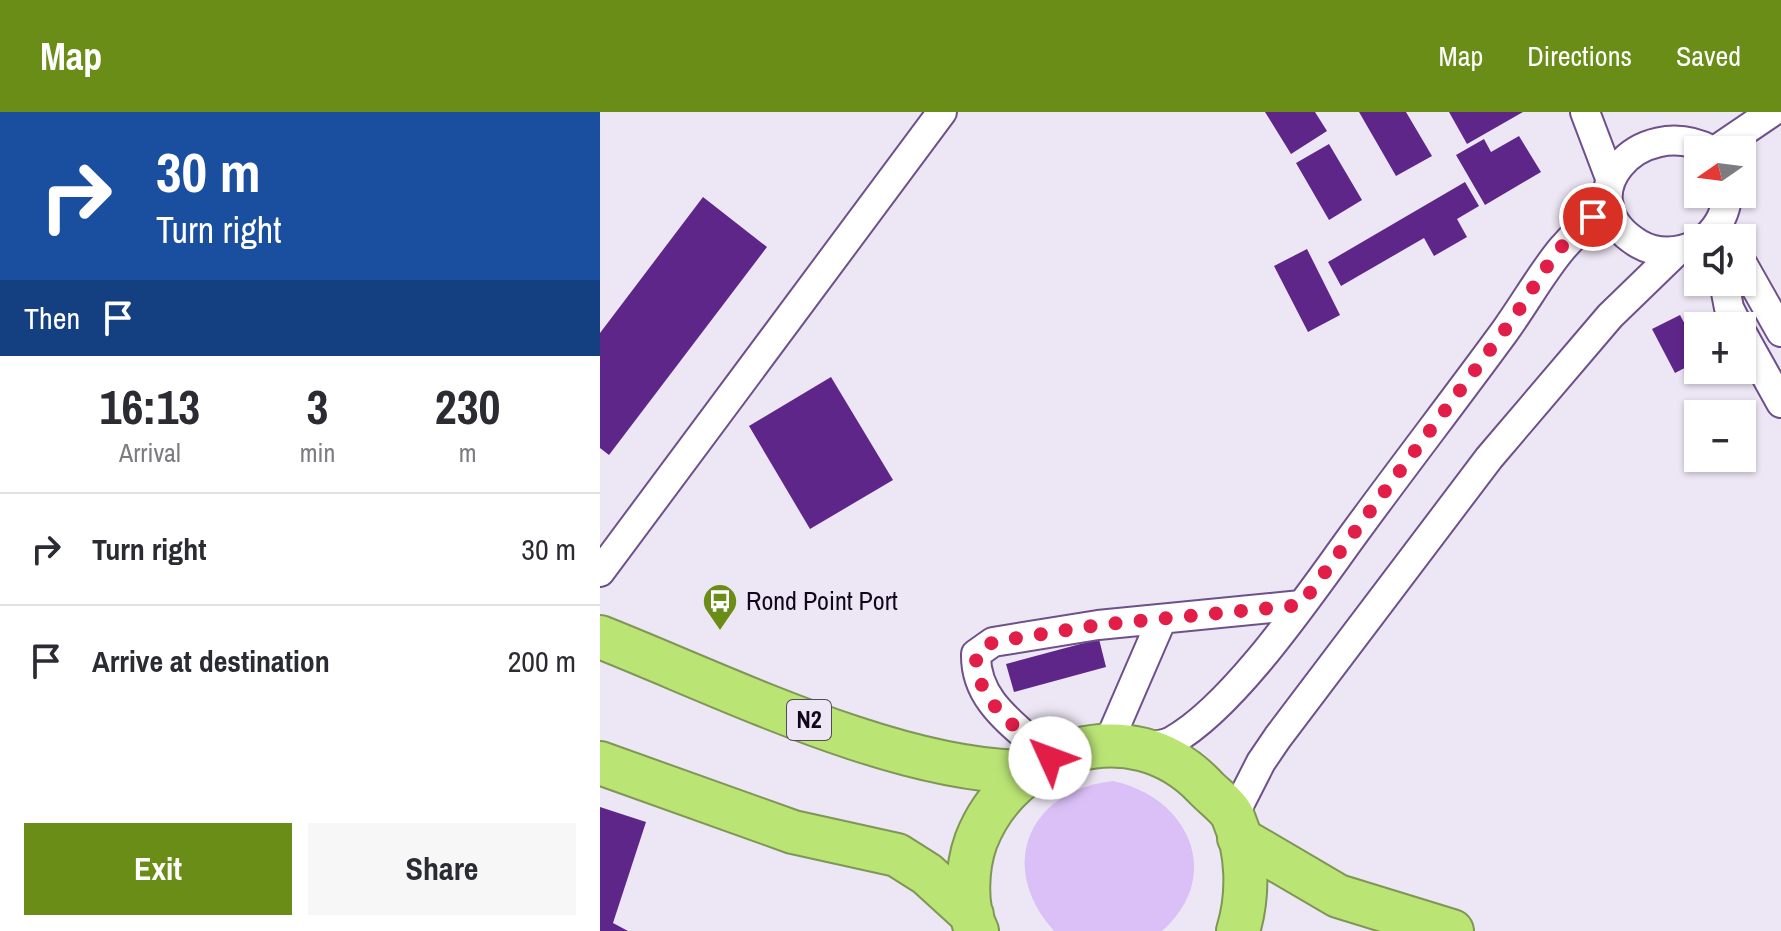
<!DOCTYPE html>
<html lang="en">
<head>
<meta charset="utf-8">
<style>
	:root { --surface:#fff; --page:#f7f7f7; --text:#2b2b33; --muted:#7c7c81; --line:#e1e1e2; --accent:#698d17 }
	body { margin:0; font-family:"Archivo Narrow",sans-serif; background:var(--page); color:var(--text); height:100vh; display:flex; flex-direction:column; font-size:30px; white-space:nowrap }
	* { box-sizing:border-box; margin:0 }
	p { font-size:26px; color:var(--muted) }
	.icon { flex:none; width:44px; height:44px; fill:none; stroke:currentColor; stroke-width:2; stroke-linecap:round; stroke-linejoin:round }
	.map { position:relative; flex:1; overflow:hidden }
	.sheet { display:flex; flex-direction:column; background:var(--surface); width:600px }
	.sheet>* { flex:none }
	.top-card { background:#1a4fa0; color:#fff; overflow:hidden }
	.needle { width:52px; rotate:256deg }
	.controls { position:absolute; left:1084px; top:24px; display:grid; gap:16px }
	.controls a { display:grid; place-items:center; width:72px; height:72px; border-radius:0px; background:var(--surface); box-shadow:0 2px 6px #0004; font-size:40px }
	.pin { position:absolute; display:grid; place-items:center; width:68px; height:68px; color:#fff; margin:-34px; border:4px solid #fff; border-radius:50%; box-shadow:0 2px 8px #0007 }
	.me { position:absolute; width:88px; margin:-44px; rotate:313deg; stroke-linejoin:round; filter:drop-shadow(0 0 6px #0008) }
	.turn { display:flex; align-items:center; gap:28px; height:168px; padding:0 24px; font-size:36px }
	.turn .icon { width:104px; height:104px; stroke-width:2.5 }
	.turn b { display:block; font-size:56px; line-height:68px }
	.then { display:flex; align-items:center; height:76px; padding:0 24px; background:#0003; gap:16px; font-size:30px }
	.eta { display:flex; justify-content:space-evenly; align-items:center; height:136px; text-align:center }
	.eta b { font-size:48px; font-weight:700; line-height:56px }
	.cta { display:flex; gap:16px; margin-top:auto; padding:16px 24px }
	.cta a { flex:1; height:92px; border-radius:0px; background:var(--accent); color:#fff; font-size:32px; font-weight:700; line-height:92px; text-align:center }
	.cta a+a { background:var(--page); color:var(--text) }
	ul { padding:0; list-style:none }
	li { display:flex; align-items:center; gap:24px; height:112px; padding:0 24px; border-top:2px solid var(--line) }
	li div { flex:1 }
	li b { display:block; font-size:30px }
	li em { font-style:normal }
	header { display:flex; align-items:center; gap:48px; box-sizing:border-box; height:112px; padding:0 40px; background:var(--accent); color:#fff }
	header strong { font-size:38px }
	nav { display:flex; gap:44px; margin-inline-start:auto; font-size:28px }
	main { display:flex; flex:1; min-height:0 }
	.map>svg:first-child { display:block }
	.green { fill:#dac0f7 }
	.building { fill:#5f268a }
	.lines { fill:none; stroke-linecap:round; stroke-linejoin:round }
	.minor-casing { stroke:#6e508b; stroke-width:32 }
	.highway-casing { stroke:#7f9656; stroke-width:46 }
	.minor { stroke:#fff; stroke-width:28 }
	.highway { stroke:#bae474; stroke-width:42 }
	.route { stroke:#e11d48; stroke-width:14; stroke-dasharray:0 25.2 }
	.labels { text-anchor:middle; stroke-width:8; stroke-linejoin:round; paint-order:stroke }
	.shield { fill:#ede7f5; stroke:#544a5e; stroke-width:2 }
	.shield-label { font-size:24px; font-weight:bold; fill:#12061d }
	.poi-label { font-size:26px; fill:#12061d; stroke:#ede7f5; text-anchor:start }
</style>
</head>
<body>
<header>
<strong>Map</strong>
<nav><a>Map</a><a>Directions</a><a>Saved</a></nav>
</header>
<main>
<section class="sheet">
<div class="top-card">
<div class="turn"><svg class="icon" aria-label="right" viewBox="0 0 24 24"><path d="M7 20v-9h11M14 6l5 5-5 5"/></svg><div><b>30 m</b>Turn right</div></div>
<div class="then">Then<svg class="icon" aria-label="arrive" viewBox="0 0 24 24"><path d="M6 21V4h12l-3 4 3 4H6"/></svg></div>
</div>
<div class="eta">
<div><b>16:13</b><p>Arrival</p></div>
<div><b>3</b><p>min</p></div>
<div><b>230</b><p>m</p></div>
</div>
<ul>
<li><svg class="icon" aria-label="right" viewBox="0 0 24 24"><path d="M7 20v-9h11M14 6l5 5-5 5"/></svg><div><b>Turn right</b></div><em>30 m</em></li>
<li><svg class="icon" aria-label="arrive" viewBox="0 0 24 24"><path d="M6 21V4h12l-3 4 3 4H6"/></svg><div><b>Arrive at destination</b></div><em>200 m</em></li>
</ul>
<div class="cta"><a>Exit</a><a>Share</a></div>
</section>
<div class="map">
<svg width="1181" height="819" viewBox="0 0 1181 819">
	<rect width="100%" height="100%" fill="#ede7f5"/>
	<!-- green -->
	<path class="green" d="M 513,669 C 588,685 625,763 562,819 L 454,819 C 396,755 428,678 513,669 Z"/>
	<!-- building -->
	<path class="building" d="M 665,0 L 715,0 L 727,19 L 691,42 Z
		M 759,0 L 806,0 L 832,44 L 796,64 Z
		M 849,0 L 923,0 L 867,32 Z
		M 919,24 L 941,60 L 885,93 L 856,43 L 884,27 L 891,40 Z
		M 729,32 L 762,88 L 729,108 L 696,51 Z
		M 865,70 L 879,94 L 857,107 L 867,125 L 834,144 L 824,126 L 741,174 L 728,150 Z
		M 103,85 L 167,135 L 9,343 L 0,336 L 0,221 Z
		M 707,137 L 740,203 L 708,220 L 674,154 Z
		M 1080,203 L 1098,237 L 1098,249 L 1075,261 L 1052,217 Z
		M 1111,204 L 1118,214 L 1097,214 L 1105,209 Z
		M 231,265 L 293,368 L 210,417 L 149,314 Z
		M 499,527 L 506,555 L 414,580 L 406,552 Z
		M 0,695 L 46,710 L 13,811 L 28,819 L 0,819 Z"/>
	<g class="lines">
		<!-- minor casing -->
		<g class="minor-casing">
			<path id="minor" d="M 985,0 L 1010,66
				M 1116,38 L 1172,0
				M 1106,126 C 1120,113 1125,101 1128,82
				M 1098,132 C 1079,141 1058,143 1039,132 C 964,87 1038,0 1111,38
				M 1142,151 L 1181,220
				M 1124,170 L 1129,196 L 1138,214
				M 1142,221 L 1181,291
				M 0,460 L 342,0
				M 507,634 L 562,507
				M 537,636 C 548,634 563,634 572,629 C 635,594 712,479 756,419 C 805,352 856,286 905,219 C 942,167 955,132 1009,94
				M 450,646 C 417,614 375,591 376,542 L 393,530 L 498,513 L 701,493
				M 633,705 L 661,650 L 678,625 L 889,346 L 1010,204 L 1075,141"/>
		</g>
		<!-- highway casing -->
		<g class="highway-casing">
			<path id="highway" d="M 0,525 C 124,574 294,659 425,660
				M 0,651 L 193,720 L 297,743 L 327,762 L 372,803
				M 639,726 L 738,784 L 852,819
				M 377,819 C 364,794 367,754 376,729 C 412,636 531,598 604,674 C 612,683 629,695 633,705 C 648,740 649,783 638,819"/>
		</g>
		<!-- minor -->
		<use href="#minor" class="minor"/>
		<!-- highway -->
		<use href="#highway" class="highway"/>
	</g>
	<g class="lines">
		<!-- route -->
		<path class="route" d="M 450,646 C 417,614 375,591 376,542 L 393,530 L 498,513 L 701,493 C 768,401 836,311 904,219 C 933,181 953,133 993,105"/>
	</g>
	<!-- icons -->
	<defs>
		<g id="bus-pin" transform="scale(1.8)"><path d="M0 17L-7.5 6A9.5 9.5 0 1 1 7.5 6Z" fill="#698d17" stroke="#ede7f5"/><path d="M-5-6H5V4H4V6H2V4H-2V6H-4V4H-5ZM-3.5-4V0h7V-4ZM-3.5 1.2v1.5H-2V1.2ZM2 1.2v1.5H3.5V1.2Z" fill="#fff"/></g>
	</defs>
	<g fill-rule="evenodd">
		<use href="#bus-pin" x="120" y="489"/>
	</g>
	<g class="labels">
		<!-- shield labels -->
		<rect class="shield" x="187" y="588" width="44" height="40" rx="6"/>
		<g class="shield-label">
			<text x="209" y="616">N2</text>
		</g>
		<!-- poi labels -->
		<g class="poi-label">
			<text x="146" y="498">Rond Point Port</text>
		</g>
	</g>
</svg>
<div class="controls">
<a><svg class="needle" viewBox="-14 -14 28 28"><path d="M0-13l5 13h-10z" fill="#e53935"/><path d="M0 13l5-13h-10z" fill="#7c7c81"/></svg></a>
<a><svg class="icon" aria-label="sound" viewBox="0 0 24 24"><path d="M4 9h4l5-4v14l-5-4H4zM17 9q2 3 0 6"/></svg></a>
<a>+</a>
<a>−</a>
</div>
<div class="pin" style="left:993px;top:105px;background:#d93025"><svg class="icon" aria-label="arrive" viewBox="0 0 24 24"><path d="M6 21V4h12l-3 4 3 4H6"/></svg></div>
<svg class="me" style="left:450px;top:646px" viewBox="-20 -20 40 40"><circle r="19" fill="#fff"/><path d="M0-13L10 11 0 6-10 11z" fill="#e11d48"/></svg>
</div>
</main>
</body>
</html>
